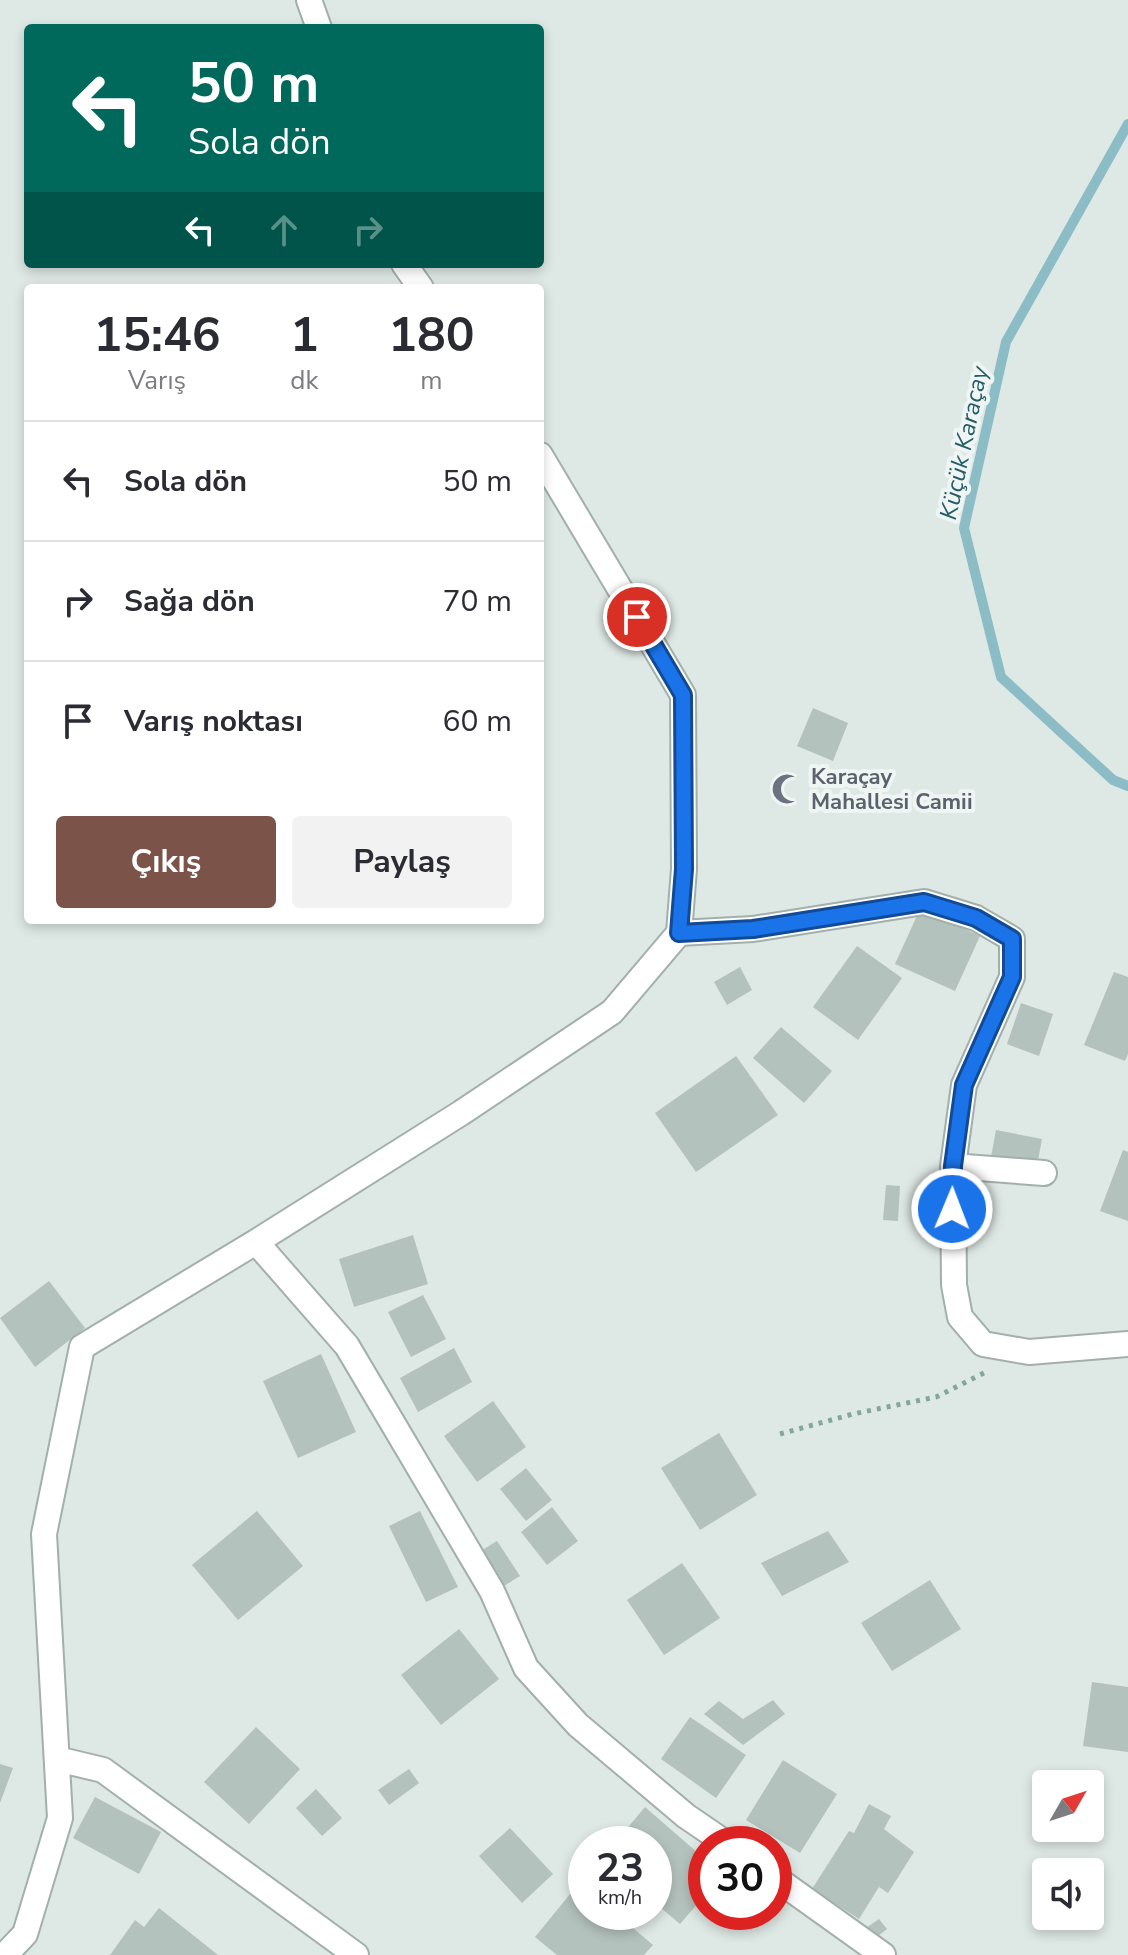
<!DOCTYPE html>
<html lang="tr">
<head>
<meta charset="utf-8">
<style>
	:root { --surface:#fff; --page:#f2f2f3; --text:#2b2b33; --muted:#7c7c81; --line:#e1e1e2; --accent:#7c5349 }
	body { margin:0; font-family:"Nunito Sans",sans-serif; background:var(--page); color:var(--text); height:100vh; display:flex; flex-direction:column; font-size:30px; white-space:nowrap }
	* { box-sizing:border-box; margin:0 }
	p { font-size:26px; color:var(--muted) }
	.icon { flex:none; width:44px; height:44px; fill:none; stroke:currentColor; stroke-width:2; stroke-linecap:round; stroke-linejoin:round }
	.map { position:relative; flex:1; overflow:hidden }
	.panel { position:absolute; left:24px; top:284px; width:520px; height:640px; display:flex; flex-direction:column; background:var(--surface); border-radius:8px; box-shadow:0 4px 12px #0003 }
	.panel>* { flex:none }
	.hud { position:absolute; left:24px; top:24px; width:520px; height:244px; border-radius:8px; box-shadow:0 4px 12px #0003; background:#00695c; color:#fff; overflow:hidden }
	.needle { width:52px; rotate:51deg }
	.fabs { position:absolute; left:1032px; top:1770px; display:grid; gap:16px }
	.fabs a { display:grid; place-items:center; width:72px; height:72px; border-radius:8px; background:var(--surface); box-shadow:0 4px 12px #0003; font-size:40px }
	.speed { position:absolute; left:568px; top:1826px; display:flex; gap:16px; font-size:40px; font-weight:700; text-align:center }
	.speed>* { display:grid; place-content:center; width:104px; height:104px; border-radius:50%; background:var(--surface); box-shadow:0 4px 12px #0003; line-height:1 }
	.speed small { font-size:20px; font-weight:400 }
	.speed .limit { border:12px solid #d22; background:#fff; color:#111 }
	.pin { position:absolute; display:grid; place-items:center; width:68px; height:68px; color:#fff; margin:-34px; border:4px solid #fff; border-radius:50%; box-shadow:0 2px 8px #0007 }
	.me { position:absolute; width:88px; margin:-44px; rotate:1deg; stroke-linejoin:round; filter:drop-shadow(0 0 6px #0008) }
	.turn { display:flex; align-items:center; gap:28px; height:168px; padding:0 32px; font-size:36px }
	.turn .icon { width:104px; height:104px; stroke-width:2.5 }
	.turn b { display:block; font-size:56px; line-height:68px }
	.lanes { display:flex; align-items:center; height:76px; padding:0 32px; background:#0003; justify-content:center; gap:40px; direction:ltr }
	.lanes .off { opacity:.35 }
	.eta { display:flex; justify-content:space-evenly; align-items:center; height:136px; text-align:center }
	.eta b { font-size:48px; font-weight:700; line-height:56px }
	.primary-button { display:flex; gap:16px; margin-top:auto; padding:16px 32px }
	.primary-button a { flex:1; height:92px; border-radius:8px; background:var(--accent); color:#fff; font-size:32px; font-weight:700; line-height:92px; text-align:center }
	.primary-button a+a { background:var(--page); color:var(--text) }
	ul { padding:0; list-style:none }
	li { display:flex; align-items:center; gap:24px; height:120px; padding:0 32px; border-top:2px solid var(--line) }
	li div { flex:1 }
	li b { display:block; font-size:30px }
	li em { font-style:normal }
	.map>svg:first-child { display:block }
	.lines { fill:none; stroke-linecap:round; stroke-linejoin:round }
	.stream { stroke:#8cbdc7; stroke-width:10 }
	.building { fill:#b4c2bd }
	.minor-casing { stroke:#a2afaa; stroke-width:28 }
	.path { stroke:#82a89d; stroke-width:5; stroke-dasharray:4 6; stroke-linecap:butt }
	.minor { stroke:#fff; stroke-width:24 }
	.route-casing { stroke:#114b97; stroke-width:20 }
	.route { stroke:#1a73e8; stroke-width:14 }
	.labels { text-anchor:middle; stroke-width:8; stroke-linejoin:round; paint-order:stroke }
	.worship-label { font-size:22px; font-weight:bold; fill:#5b616d; stroke:#eef5f2; text-anchor:start }
	.water-label { font-size:24px; font-style:italic; fill:#245d69; stroke:#eef5f2 }
</style>
</head>
<body>
<div class="map">
<svg width="1128" height="1955" viewBox="0 0 1128 1955">
	<rect width="100%" height="100%" fill="#dee8e4"/>
	<g class="lines">
		<!-- stream -->
		<path class="stream" d="M 1128,124 L 1006,342 L 964,528 L 1001,677 L 1113,780 L 1128,786"/>
	</g>
	<!-- building -->
	<path class="building" d="M 813,708 L 848,723 L 833,761 L 797,746 Z
		M 920,909 L 980,936 L 955,991 L 895,964 Z
		M 857,946 L 902,978 L 858,1040 L 813,1007 Z
		M 740,967 L 752,990 L 727,1005 L 714,982 Z
		M 1114,972 L 1128,977 L 1128,1054 L 1125,1061 L 1084,1045 Z
		M 1021,1003 L 1053,1014 L 1039,1056 L 1007,1044 Z
		M 781,1027 L 832,1071 L 804,1103 L 753,1058 Z
		M 736,1056 L 778,1115 L 696,1172 L 655,1113 Z
		M 996,1130 L 1042,1139 L 1037,1166 L 991,1157 Z
		M 1123,1150 L 1128,1152 L 1128,1221 L 1100,1211 Z
		M 886,1185 L 900,1186 L 898,1221 L 883,1220 Z
		M 413,1235 L 428,1284 L 354,1307 L 339,1259 Z
		M 49,1281 L 85,1328 L 35,1367 L 0,1318 Z
		M 423,1295 L 446,1339 L 411,1357 L 388,1312 Z
		M 454,1348 L 472,1382 L 418,1412 L 400,1378 Z
		M 321,1354 L 356,1432 L 298,1458 L 263,1381 Z
		M 493,1401 L 526,1447 L 477,1482 L 444,1436 Z
		M 719,1433 L 757,1495 L 700,1530 L 661,1468 Z
		M 526,1468 L 552,1500 L 526,1521 L 500,1489 Z
		M 552,1507 L 578,1541 L 547,1565 L 521,1532 Z
		M 257,1511 L 303,1566 L 238,1620 L 192,1565 Z
		M 420,1511 L 458,1587 L 426,1602 L 389,1526 Z
		M 828,1531 L 849,1562 L 782,1596 L 761,1563 Z
		M 497,1541 L 520,1576 L 501,1588 L 479,1552 Z
		M 682,1563 L 720,1618 L 664,1655 L 627,1600 Z
		M 930,1580 L 961,1629 L 892,1671 L 861,1623 Z
		M 459,1629 L 499,1679 L 441,1725 L 401,1675 Z
		M 1092,1682 L 1128,1687 L 1128,1752 L 1083,1746 Z
		M 773,1700 L 785,1714 L 743,1745 L 704,1714 L 719,1701 L 743,1719 Z
		M 690,1717 L 746,1755 L 716,1798 L 661,1759 Z
		M 256,1727 L 300,1769 L 249,1824 L 204,1782 Z
		M 783,1760 L 837,1794 L 800,1853 L 746,1820 Z
		M 0,1764 L 13,1768 L 0,1803 Z
		M 409,1769 L 419,1783 L 389,1805 L 378,1790 Z
		M 316,1789 L 342,1818 L 322,1836 L 296,1808 Z
		M 95,1797 L 161,1832 L 139,1874 L 73,1838 Z
		M 869,1804 L 891,1816 L 884,1829 L 914,1852 L 888,1893 L 879,1887 L 859,1919 L 812,1889 L 849,1831 L 854,1833 Z
		M 645,1807 L 706,1860 L 706,1894 L 680,1924 L 654,1902 L 654,1844 L 614,1844 Z
		M 510,1828 L 553,1874 L 522,1903 L 479,1856 Z
		M 579,1883 L 586,1889 L 586,1912 L 614,1912 L 653,1945 L 644,1955 L 557,1955 L 535,1937 Z
		M 159,1908 L 218,1955 L 110,1955 L 135,1920 L 144,1927 Z
		M 879,1919 L 887,1929 L 874,1939 L 866,1928 Z"/>
	<g class="lines">
		<!-- minor casing -->
		<g class="minor-casing">
			<path id="minor" d="M 309,0 L 319,28
				M 404,264 L 421,288
				M 679,933 L 753,929 L 924,902 L 976,918 L 1012,939 L 1012,977 L 964,1085 L 953,1166 L 954,1285 L 960,1317 L 983,1344 L 1029,1352 L 1128,1344
				M 953,1166 L 1044,1173
				M 256,1242 L 347,1346 L 492,1591 L 526,1668 L 578,1725 L 686,1816 L 727,1844
				M 57,1759 L 103,1770 L 356,1955
				M 774,1877 L 883,1955
				M 5,1955 L 25,1934 L 60,1818 L 44,1534 L 82,1347 L 256,1242 L 461,1113 L 612,1012 L 679,933 L 684,869 L 683,695 L 540,455"/>
		</g>
		<!-- path -->
		<path class="path" d="M 780,1434 L 853,1414 L 936,1397 L 984,1373"/>
		<!-- minor -->
		<use href="#minor" class="minor"/>
	</g>
	<g class="lines">
		<!-- route casing -->
		<g class="route-casing">
			<path id="route" d="M 637,617 L 683,695 L 684,869 L 679,933 L 753,929 L 924,902 L 976,918 L 1012,939 L 1012,977 L 964,1085 L 953,1166 L 952,1209"/>
		</g>
		<!-- route -->
		<use href="#route" class="route"/>
	</g>
	<!-- icons -->
	<defs>
		<g id="mosque-bare" transform="scale(2.4)"><path d="M3.5-4.9A6 6 0 1 0 3.5 4.9A5 5 0 1 1 3.5-4.9Z" fill="#6b7280" stroke="#eef5f2" stroke-width="2.5" paint-order="stroke"/></g>
	</defs>
	<g fill-rule="evenodd">
		<use href="#mosque-bare" x="787" y="789"/>
	</g>
	<g class="labels">
		<!-- worship labels -->
		<g class="worship-label">
			<text x="811" y="784">Karaçay<tspan x="811" dy="25">Mahallesi Camii</tspan></text>
		</g>
		<!-- water labels -->
		<g class="water-label">
			<text transform="translate(964 443) rotate(-78)" y="8">Küçük Karaçay</text>
		</g>
	</g>
</svg>
<div class="fabs">
<a><svg class="needle" viewBox="-14 -14 28 28"><path d="M0-13l5 13h-10z" fill="#e53935"/><path d="M0 13l5-13h-10z" fill="#7c7c81"/></svg></a>
<a><svg class="icon" aria-label="sound" viewBox="0 0 24 24"><path d="M4 9h4l5-4v14l-5-4H4zM17 9q2 3 0 6"/></svg></a>
</div>
<div class="speed"><div>23<small>km/h</small></div><div class="limit">30</div></div>
<div class="pin" style="left:637px;top:617px;background:#d93025"><svg class="icon" aria-label="arrive" viewBox="0 0 24 24"><path d="M6 21V4h12l-3 4 3 4H6"/></svg></div>
<svg class="me" style="left:952px;top:1209px" viewBox="-20 -20 40 40"><circle r="17" fill="#1a73e8" stroke="#fff" stroke-width="3"/><path d="M0-11L8 9 0 5-8 9z" fill="#fff"/></svg>
<div class="hud">
<div class="turn"><svg class="icon" aria-label="left" viewBox="0 0 24 24"><path d="M17 20v-9H6M10 6l-5 5 5 5"/></svg><div><b>50 m</b>Sola dön</div></div>
<div class="lanes"><svg class="icon" aria-label="left" viewBox="0 0 24 24"><path d="M17 20v-9H6M10 6l-5 5 5 5"/></svg><svg class="icon off" aria-label="ahead" viewBox="0 0 24 24"><path d="M12 20V5M6 11l6-6 6 6"/></svg><svg class="icon off" aria-label="right" viewBox="0 0 24 24"><path d="M7 20v-9h11M14 6l5 5-5 5"/></svg></div>
</div>
<section class="panel">
<div class="eta">
<div><b>15:46</b><p>Varış</p></div>
<div><b>1</b><p>dk</p></div>
<div><b>180</b><p>m</p></div>
</div>
<ul>
<li><svg class="icon" aria-label="left" viewBox="0 0 24 24"><path d="M17 20v-9H6M10 6l-5 5 5 5"/></svg><div><b>Sola dön</b></div><em>50 m</em></li>
<li><svg class="icon" aria-label="right" viewBox="0 0 24 24"><path d="M7 20v-9h11M14 6l5 5-5 5"/></svg><div><b>Sağa dön</b></div><em>70 m</em></li>
<li><svg class="icon" aria-label="arrive" viewBox="0 0 24 24"><path d="M6 21V4h12l-3 4 3 4H6"/></svg><div><b>Varış noktası</b></div><em>60 m</em></li>
</ul>
<div class="primary-button"><a>Çıkış</a><a>Paylaş</a></div>
</section>
</div>
</body>
</html>
